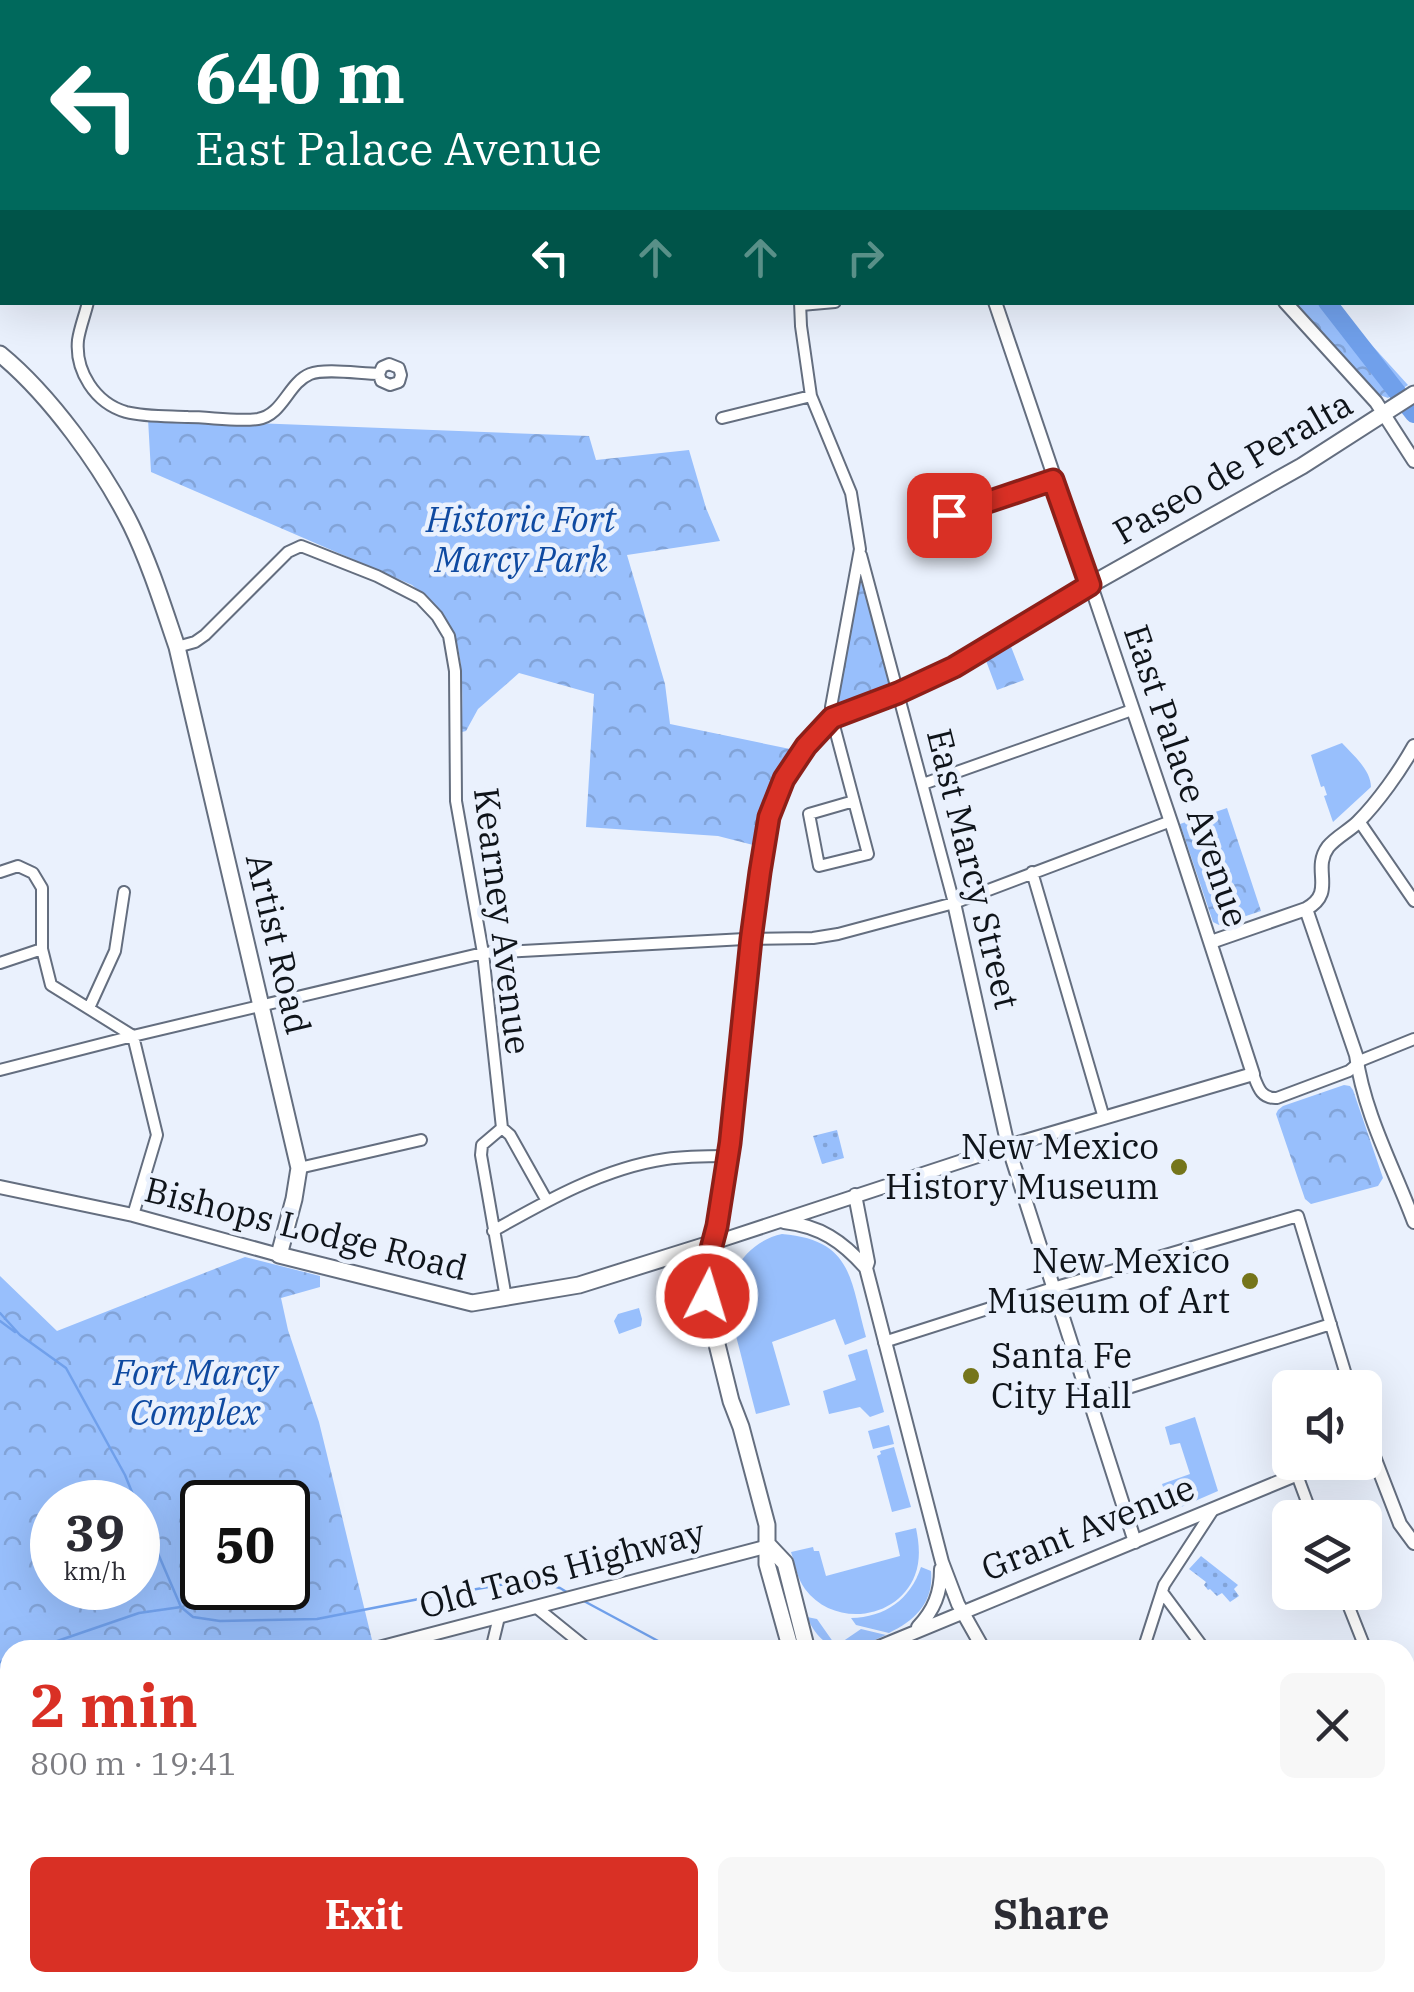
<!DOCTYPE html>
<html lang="en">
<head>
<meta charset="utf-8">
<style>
	:root { --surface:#fff; --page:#f7f7f7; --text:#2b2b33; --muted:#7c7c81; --accent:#d93025 }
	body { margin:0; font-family:"IBM Plex Serif",serif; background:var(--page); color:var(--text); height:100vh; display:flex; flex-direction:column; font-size:38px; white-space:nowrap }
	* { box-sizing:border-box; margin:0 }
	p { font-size:32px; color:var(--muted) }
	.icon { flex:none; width:55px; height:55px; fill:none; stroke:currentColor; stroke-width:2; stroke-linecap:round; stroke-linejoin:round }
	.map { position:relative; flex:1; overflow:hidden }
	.side { position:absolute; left:0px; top:1640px; width:1415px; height:352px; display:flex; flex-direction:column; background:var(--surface); border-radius:30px 30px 0 0; box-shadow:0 10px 40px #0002 }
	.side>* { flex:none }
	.guide { position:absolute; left:0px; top:0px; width:1415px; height:305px; box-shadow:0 10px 40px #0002; background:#00695c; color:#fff; overflow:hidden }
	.controls { position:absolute; left:1272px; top:1370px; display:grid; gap:20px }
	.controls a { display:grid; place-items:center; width:110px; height:110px; border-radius:15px; background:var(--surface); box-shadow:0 10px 40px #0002; font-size:50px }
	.speed { position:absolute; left:30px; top:1480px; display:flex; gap:20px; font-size:50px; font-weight:700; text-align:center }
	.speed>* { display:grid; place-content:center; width:130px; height:130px; border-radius:50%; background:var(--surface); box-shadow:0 10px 40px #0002; line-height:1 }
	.speed small { font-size:25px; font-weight:400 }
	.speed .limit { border:5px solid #111; border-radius:15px; background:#fff; color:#111 }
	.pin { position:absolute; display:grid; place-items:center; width:85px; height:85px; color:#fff; margin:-42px; border-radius:20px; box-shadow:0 5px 15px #0006 }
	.me { position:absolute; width:110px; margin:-55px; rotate:5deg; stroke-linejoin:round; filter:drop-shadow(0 0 8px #0008) }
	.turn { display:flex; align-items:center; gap:35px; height:210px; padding:0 30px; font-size:45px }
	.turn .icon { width:130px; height:130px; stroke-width:2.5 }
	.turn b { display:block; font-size:70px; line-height:85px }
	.lanes { display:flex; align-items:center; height:95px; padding:0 30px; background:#0003; justify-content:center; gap:50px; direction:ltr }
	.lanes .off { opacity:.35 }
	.round { display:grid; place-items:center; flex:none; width:105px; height:105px; border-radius:15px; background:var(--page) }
	.headline { display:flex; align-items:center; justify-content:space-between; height:170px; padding:0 30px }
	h1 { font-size:60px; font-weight:700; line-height:75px; color:var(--accent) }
	.action { display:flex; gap:20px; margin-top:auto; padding:20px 30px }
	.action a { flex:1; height:115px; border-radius:15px; background:var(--accent); color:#fff; font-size:40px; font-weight:700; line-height:115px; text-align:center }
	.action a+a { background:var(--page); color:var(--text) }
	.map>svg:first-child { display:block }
	.grass { fill:#98bffc }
	.park { fill:url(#park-crowns); fill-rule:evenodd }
	.garden { fill:url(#garden-dots) }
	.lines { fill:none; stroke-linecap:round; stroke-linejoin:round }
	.stream { stroke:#70a0eb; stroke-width:2.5 }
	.river { stroke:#70a0eb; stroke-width:18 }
	.minor-casing { stroke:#646e7f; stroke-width:14 }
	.tertiary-casing { stroke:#646e7f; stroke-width:16 }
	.secondary-casing { stroke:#646e7f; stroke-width:19 }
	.minor { stroke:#fff; stroke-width:10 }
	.tertiary { stroke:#fff; stroke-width:12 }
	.secondary { stroke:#fff; stroke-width:15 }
	.route-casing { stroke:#8d1f18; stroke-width:25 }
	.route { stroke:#d93025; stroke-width:18 }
	.poi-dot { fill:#75751a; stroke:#eaf1fd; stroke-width:4 }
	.labels { text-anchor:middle; stroke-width:9; stroke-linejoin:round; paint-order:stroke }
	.street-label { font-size:35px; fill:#0f141a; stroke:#eaf1fd }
	.park-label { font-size:35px; font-style:italic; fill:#0f4aa1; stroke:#eaf1fd }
	.poi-label { font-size:35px; fill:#0f141a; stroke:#eaf1fd; text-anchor:end }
</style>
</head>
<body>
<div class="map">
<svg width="1414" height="1992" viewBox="0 0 1414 1992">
	<defs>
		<pattern id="park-crowns" width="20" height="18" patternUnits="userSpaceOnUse" patternTransform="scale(2.5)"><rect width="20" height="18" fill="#98bffc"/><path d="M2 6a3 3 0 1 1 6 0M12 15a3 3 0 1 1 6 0" fill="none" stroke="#82a3d7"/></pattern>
		<pattern id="garden-dots" width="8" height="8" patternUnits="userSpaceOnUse" patternTransform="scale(2.5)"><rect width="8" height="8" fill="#98bffc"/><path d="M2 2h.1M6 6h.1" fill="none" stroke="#82a3d7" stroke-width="1.8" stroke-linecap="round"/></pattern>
	</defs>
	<rect width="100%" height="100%" fill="#eaf1fd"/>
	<!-- grass -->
	<path class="grass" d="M 1342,743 C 1353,755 1371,770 1371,787 L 1333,822 L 1324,796 L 1327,795 L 1324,786 L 1321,787 L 1311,755 Z
		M 782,1234 C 853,1240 850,1279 866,1337 L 845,1345 L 835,1319 L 772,1342 L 790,1405 L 756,1414 C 749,1388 743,1362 736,1336 C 733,1323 727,1310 728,1297 C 729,1267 753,1240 782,1234 Z
		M 639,1308 L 642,1319 L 641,1326 L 619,1334 L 614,1321 L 618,1314 Z
		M 867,1349 L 884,1412 L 870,1417 L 860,1407 L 829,1414 L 823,1391 L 856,1380 L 848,1355 Z
		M 1195,1417 L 1218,1491 L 1172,1511 L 1162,1484 L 1190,1474 L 1180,1443 L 1170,1445 L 1165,1427 Z
		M 889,1425 L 894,1444 L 873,1449 L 868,1431 Z
		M 894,1447 L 911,1507 L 892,1512 L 877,1456 L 881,1454 L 880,1451 Z
		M 916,1528 C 919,1543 921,1559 915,1575 C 898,1620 834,1628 805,1589 C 797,1578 795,1565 791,1552 L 813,1547 L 814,1551 L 819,1551 L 826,1576 L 900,1556 L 895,1533 Z
		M 921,1567 L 931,1571 C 934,1602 916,1620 889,1633 L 856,1625 L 851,1618 C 885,1617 910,1600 921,1567 Z
		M 807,1617 L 817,1619 L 836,1646 L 861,1629 L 886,1635 C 852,1651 825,1658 807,1617 Z"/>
	<!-- park -->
	<path class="park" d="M 1296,303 L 1339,303 L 1359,331 L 1408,385 L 1388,398 L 1374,393 Z
		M 148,419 L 589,436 L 596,460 L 689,450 L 706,508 L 720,541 L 627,555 L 665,684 L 670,724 L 795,750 C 774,785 765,806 757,846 L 718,836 L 586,827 L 594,694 L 519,673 L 478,709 L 466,731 L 462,732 C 462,663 469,632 412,585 L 151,472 Z
		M 861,578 L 889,684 L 886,688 L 835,707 L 858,580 Z
		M 1010,644 L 1024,680 L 997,690 L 985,658 Z
		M 1227,808 L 1261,911 L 1219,925 L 1213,922 L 1180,824 Z
		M 1344,1085 L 1350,1086 L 1353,1090 L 1383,1178 L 1378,1186 L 1311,1204 L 1305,1199 L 1276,1114 L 1278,1110 L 1283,1106 Z
		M 245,1257 L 320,1276 L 320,1287 L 281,1298 L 288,1330 L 319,1422 L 372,1640 L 333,1650 L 10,1650 L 10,1741 L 0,1744 L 0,1276 L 57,1331 ZM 52,1502 L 138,1502 L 138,1588 L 52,1588 ZM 202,1502 L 288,1502 L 288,1588 L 202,1588 Z"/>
	<!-- garden -->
	<path class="garden" d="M 837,1130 L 844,1158 L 822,1164 L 813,1136 Z
		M 1201,1556 L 1238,1585 L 1234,1589 L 1239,1596 L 1230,1602 L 1222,1593 L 1217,1596 L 1210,1589 L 1208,1590 L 1204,1585 L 1206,1582 L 1189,1569 Z"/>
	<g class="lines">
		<!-- stream -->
		<path class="stream" d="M 192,0 L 201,2
			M 517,0 L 523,2
			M 768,0 L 771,2
			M 209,2 L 220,0
			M 598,2 L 605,0
			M 0,1313 L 20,1335 L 66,1368 L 125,1475 L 136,1502
			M 0,1321 L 15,1332
			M 138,1507 L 181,1607 L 193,1617 L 220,1621 L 317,1619 L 419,1599 L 529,1580 L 560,1588 L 570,1594
			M 582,1600 L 660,1642 L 669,1650
			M 31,1650 L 139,1613 L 181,1607
			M 0,1662 L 10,1658
			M 839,1992 L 861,1982"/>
		<!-- river -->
		<path class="river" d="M 1084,0 L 1085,2
			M 1327,302 L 1414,414"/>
		<!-- minor casing -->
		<g class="minor-casing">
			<path id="minor" d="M 491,0 L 494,2
				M 546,0 L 550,2
				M 676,0 L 680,2
				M 744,0 L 747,2
				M 921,0 L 921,2
				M 1113,0 L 1115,2
				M 423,2 L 425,0
				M 637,2 L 641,0
				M 1412,7 L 1414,6
				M 0,221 L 2,220
				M 88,302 C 85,315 80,327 78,340 C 75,371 95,403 126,412 C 146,417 168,416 188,417 C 210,417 236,422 258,419 C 283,415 288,383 310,374 C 326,368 361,374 379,374 L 382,367 L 389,364 L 399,368 L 401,375 L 399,382 L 390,385 L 381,381 L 379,374
				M 800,302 L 801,326 L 811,396 L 851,493 L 860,549 L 831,707 L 832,718 L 868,854 L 819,866 L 809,814 L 854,801
				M 801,305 L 835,302
				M 722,418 L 811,396
				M 923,523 L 1053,479
				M 861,555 L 954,903
				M 177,647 L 195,642 L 205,635 L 288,552 L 301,546 L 377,576 L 420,598 L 437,616 L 449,636 L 455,671 L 456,801 L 483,953 L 502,1128 L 510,1135 L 547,1201
				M 923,784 L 1132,710
				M 1359,821 L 1414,901
				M 0,872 L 18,866 L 33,873 L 42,888 L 42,949 L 51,985 L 133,1036 L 157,1135 L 133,1215
				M 1032,872 L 1104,1118
				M 0,963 L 42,949
				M 89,1008 L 115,951 L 124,892
				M 0,1070 L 133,1036 L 483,953 L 745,939 L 813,938 L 838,934 L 954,903 L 1171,821
				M 1253,1074 C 1258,1087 1261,1099 1277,1098 L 1349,1071 L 1362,1060 L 1414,1039
				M 502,1128 L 482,1145 L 481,1155 L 506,1298
				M 299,1168 L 421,1140
				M 493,1231 C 546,1201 604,1168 666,1159 C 686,1156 707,1156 728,1156
				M 884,1342 L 1053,1288 L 1298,1216 L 1350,1388
				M 1090,1400 L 1331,1324
				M 1297,1475 L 1313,1518
				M 1162,1592 L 1205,1650
				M 1343,1592 L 1366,1650
				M 537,1608 L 589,1650
				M 491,1650 L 499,1617
				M 1143,1650 L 1164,1585 L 1213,1510
				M 1405,1741 L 1414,1761
				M 0,1929 L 10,1925
				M 884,1982 L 920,1992
				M 83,1992 L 97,1982
				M 366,1992 L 376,1982
				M 639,1992 L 653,1982
				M 865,1992 L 885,1984"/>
		</g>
		<!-- tertiary casing -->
		<g class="tertiary-casing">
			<path id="tertiary" d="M 1059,0 L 1060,2
				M 1285,302 L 1376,402 L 1414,461
				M 954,903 L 1008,1146 L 1135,1542
				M 1306,909 L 1356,1055 C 1364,1114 1394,1168 1414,1222
				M 1211,942 L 1306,909 C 1337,892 1311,870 1328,847 C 1336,837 1349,831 1358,822 C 1378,802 1400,771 1414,746
				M 0,1187 L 133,1215 L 279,1255
				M 855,1195 L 868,1262 L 866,1268 L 942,1562 L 958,1604 L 984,1650
				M 784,1222 C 820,1226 842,1241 866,1268
				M 713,1243 L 1008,1146 L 1253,1074 L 1173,828 L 995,302
				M 1365,1446 L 1369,1444 L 1400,1524 L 1414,1543
				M 918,1627 C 934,1610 941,1593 941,1569
				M 371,1650 L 769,1546
				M 872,1650 L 1327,1462
				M 0,1755 L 10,1752
				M 1192,1982 L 1199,1992
				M 1040,1992 L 1043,1982"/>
		</g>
		<!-- secondary casing -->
		<g class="secondary-casing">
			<path id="secondary" d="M 0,354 C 50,395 102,467 131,525 C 150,564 163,606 177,647 L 299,1168 L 294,1199 L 279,1255 L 472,1303 L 579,1285 L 713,1243
				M 769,1546 L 785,1563 L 807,1650
				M 791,1650 L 767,1564 L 767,1525 L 741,1427 L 731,1401 L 713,1328 L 706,1287 L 707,1264 L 717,1226 L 730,1143 L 751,939 L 766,832 L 774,803 L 784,779 L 805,747 L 832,718 L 897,693 L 954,667 L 1090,585 L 1302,466 L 1414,394
				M 1405,1961 L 1414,1930
				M 989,1982 L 1004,1992
				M 1011,1982 L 1025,1992
				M 1396,1992 L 1399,1982
				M 1407,1992 L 1414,1969"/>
		</g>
		<!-- minor -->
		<use href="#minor" class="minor"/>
		<!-- tertiary -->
		<use href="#tertiary" class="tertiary"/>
		<!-- secondary -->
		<use href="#secondary" class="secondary"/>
	</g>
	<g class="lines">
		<!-- route casing -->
		<g class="route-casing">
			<path id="route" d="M 707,1296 L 707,1264 L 717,1226 L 730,1143 L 751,939 L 760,872 L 769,817 L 784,779 L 806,746 L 832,718 L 898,693 L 954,667 L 1090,585 L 1053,480 L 949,515"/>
		</g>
		<!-- route -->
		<use href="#route" class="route"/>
	</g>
	<!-- markers -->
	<g class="poi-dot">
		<circle cx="1179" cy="1167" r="10"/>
		<circle cx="1250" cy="1281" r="10"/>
		<circle cx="971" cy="1376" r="10"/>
	</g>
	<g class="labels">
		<!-- street labels -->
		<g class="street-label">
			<text transform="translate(1233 468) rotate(-30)" y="12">Paseo de Peralta</text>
			<text transform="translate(1186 776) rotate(71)" y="12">East Palace Avenue</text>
			<text transform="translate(973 869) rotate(76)" y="12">East Marcy Street</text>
			<text transform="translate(502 921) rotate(83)" y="12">Kearney Avenue</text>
			<text transform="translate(278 944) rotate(77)" y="12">Artist Road</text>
			<text transform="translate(306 1229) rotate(14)" y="12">Bishops Lodge Road</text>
			<text transform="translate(1088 1528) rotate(-22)" y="12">Grant Avenue</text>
			<text transform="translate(562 1569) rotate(-15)" y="12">Old Taos Highway</text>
		</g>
		<!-- park labels -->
		<g class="park-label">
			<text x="521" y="532">Historic Fort<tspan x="521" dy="40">Marcy Park</tspan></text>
			<text x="195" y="1385">Fort Marcy<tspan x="195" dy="40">Complex</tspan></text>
		</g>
		<!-- poi labels -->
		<g class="poi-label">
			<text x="1159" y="1159">New Mexico<tspan x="1159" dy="40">History Museum</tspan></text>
			<text x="1230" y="1273">New Mexico<tspan x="1230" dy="40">Museum of Art</tspan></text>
			<text x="991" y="1368" text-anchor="start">Santa Fe<tspan x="991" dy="40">City Hall</tspan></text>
		</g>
	</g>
</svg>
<div class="controls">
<a><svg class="icon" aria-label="sound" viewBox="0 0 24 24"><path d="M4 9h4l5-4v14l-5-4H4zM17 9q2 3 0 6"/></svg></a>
<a><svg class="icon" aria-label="layers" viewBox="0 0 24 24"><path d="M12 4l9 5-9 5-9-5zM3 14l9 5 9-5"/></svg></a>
</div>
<div class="speed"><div>39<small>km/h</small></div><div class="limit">50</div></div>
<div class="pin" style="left:949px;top:515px;background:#d93025"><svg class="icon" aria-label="arrive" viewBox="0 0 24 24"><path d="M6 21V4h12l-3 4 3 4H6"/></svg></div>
<svg class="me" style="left:707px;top:1296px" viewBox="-20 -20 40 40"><circle r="17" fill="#d93025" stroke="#fff" stroke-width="3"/><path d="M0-11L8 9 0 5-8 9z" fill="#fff"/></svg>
<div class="guide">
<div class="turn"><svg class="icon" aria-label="left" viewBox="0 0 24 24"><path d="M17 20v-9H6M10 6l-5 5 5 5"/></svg><div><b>640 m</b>East Palace Avenue</div></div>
<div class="lanes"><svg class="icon" aria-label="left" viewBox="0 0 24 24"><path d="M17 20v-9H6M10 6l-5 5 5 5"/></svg><svg class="icon off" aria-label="ahead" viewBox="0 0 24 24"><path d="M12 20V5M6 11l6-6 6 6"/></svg><svg class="icon off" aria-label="ahead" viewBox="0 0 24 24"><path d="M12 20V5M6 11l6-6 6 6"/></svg><svg class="icon off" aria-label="right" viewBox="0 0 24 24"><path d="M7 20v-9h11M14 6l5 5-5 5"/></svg></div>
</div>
<section class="side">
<div class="headline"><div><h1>2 min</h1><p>800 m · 19:41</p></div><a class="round"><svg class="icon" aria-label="close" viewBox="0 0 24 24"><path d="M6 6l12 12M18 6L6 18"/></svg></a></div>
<div class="action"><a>Exit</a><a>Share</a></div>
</section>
</div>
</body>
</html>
